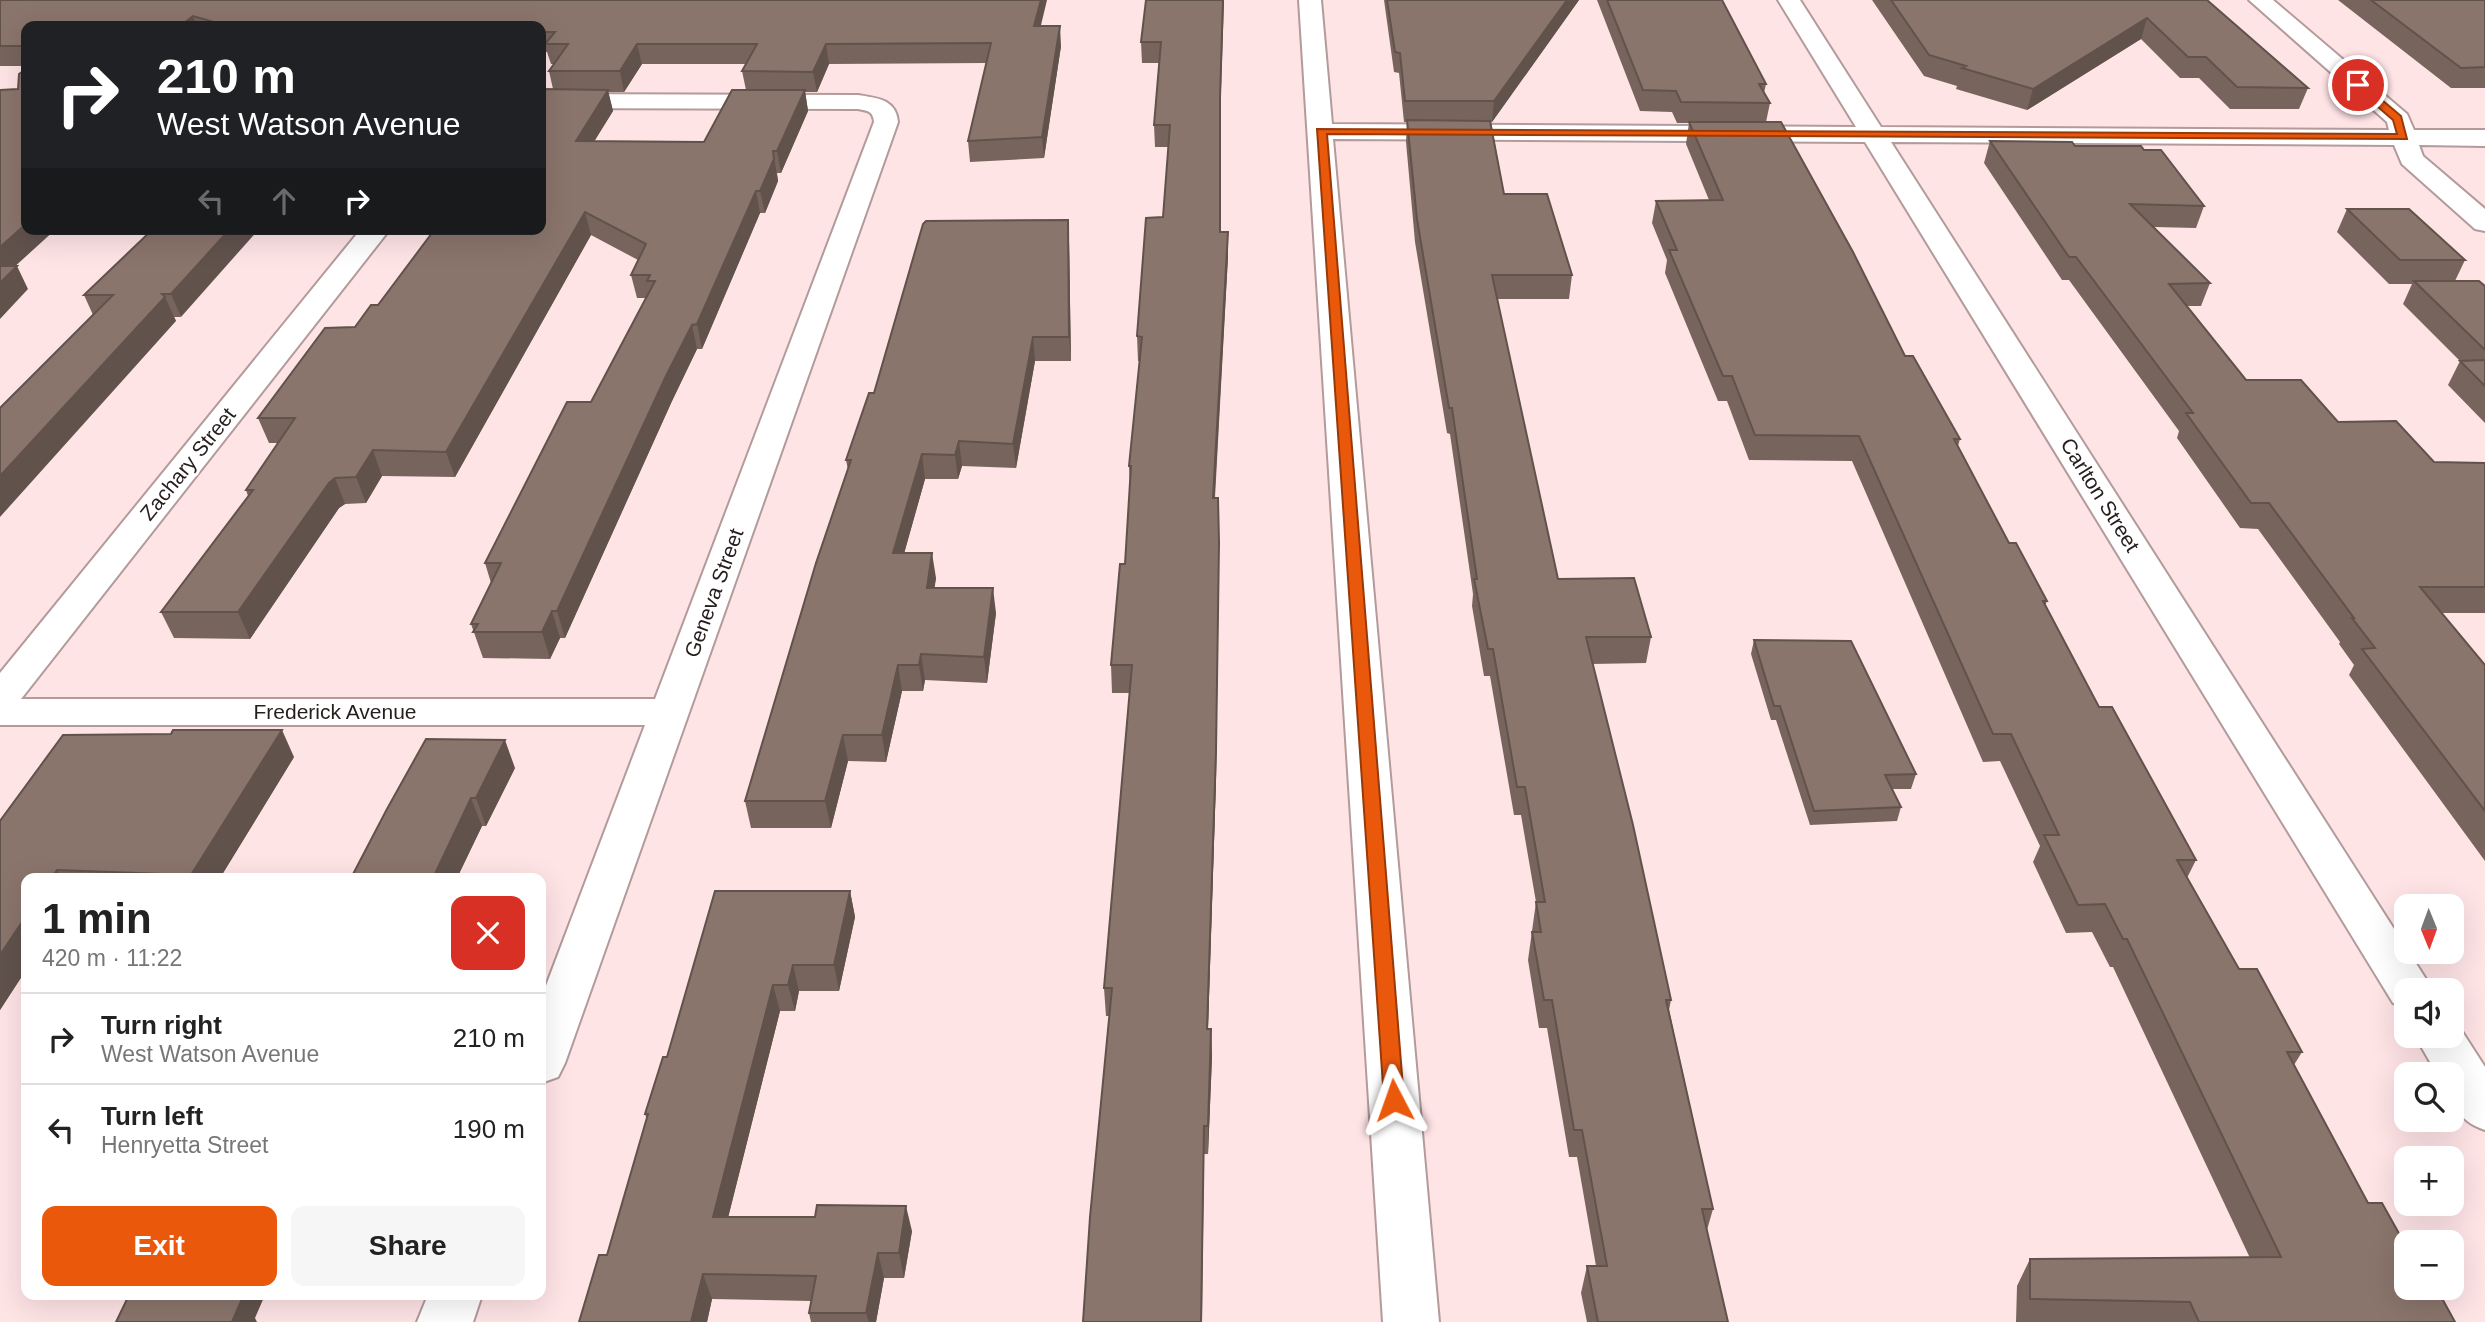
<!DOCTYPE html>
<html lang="en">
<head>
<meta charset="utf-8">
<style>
	:root { --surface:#fff; --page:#f6f6f6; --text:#222; --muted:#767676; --line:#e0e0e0; --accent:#ea580c }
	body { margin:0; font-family:Arial,sans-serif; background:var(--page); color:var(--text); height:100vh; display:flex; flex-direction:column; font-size:26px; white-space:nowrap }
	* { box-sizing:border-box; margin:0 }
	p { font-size:23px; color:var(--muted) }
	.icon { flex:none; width:38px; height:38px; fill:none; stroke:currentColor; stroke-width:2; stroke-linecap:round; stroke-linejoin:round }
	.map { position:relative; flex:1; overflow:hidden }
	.sheet { position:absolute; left:21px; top:873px; width:525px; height:427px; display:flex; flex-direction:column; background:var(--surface); border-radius:14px; box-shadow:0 7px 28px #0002 }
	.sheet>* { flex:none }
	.hud { position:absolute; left:21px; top:21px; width:525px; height:214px; border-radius:14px; box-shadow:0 7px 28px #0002; background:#202124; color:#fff; overflow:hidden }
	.needle { width:46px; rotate:179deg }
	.fabs { position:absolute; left:2394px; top:894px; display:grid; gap:14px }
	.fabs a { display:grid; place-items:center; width:70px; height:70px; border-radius:14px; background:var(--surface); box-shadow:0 7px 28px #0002; font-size:35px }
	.pin { position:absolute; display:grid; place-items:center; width:60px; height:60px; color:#fff; margin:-30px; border:4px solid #fff; border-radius:50%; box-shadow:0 2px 7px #0007 }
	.me { position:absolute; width:77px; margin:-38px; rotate:356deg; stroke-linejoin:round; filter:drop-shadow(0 0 5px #0008) }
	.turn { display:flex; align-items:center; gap:24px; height:147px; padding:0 21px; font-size:32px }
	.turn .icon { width:91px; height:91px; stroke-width:2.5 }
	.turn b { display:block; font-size:49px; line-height:60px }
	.lanes { display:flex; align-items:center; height:66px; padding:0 21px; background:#0003; justify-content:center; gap:35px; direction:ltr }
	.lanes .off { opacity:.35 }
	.round { display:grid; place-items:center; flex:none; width:74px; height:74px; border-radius:14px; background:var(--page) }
	.head { display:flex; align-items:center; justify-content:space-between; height:119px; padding:0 21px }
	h1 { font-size:42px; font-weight:700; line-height:52px }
	.button { display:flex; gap:14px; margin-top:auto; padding:14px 21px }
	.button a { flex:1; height:80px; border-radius:14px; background:var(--accent); color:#fff; font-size:28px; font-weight:700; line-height:80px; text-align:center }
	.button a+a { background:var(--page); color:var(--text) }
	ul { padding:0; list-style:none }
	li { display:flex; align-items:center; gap:21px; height:91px; padding:0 21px; border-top:2px solid var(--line) }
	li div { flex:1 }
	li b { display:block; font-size:26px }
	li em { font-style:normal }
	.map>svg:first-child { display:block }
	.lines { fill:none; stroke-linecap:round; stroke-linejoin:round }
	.street-casing { stroke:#b39a9b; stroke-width:4 }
	.street { fill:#fff; fill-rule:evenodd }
	.wall { fill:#77655d; fill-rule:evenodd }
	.shaded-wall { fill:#61524c }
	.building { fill:#8a756c; stroke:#61524c; stroke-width:2 }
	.route { fill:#ea580c; stroke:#983908; stroke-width:2 }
	.labels { text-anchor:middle; stroke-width:6; stroke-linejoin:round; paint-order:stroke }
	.street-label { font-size:21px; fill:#261d1d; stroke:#fff }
</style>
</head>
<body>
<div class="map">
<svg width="2485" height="1322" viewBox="0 0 2485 1322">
	<rect width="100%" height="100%" fill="#ffe4e6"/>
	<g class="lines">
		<!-- street casing -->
		<g class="street-casing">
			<path id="street" d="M 1299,0 L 1321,0 L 1332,124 L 1856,127 L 1778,0 L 1800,0 L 1881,127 L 2389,130 L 2387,122 L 2249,0 L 2273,0 L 2407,114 L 2414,130 L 2485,130 L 2485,146 L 2419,145 L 2423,156 L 2485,209 L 2485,231 L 2475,229 L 2402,164 L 2394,145 L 1891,142 L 2433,990 L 2406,990 L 2406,1007 L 2393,1003 L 1865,142 L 1333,139 L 1439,1322 L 1383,1322 Z
				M 541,94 L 858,95 C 877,98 896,99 898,122 L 565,1063 L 558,1077 L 541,1083 L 541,999 L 645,725 L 0,725 L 0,673 L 361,229 L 390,229 L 21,699 L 655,699 L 874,122 C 873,111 868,111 858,109 L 541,108 Z
				M 2452,1021 L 2456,1022 L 2485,1067 L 2485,1130 C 2456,1120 2452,1104 2452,1074 L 2437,1074 L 2415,1036 L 2452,1036 Z
				M 428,1295 L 482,1295 L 473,1322 L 417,1322 Z"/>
		</g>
		<!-- street -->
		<use href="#street" class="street"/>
	</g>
	<!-- wall -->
	<path class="wall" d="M 0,0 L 1041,26 L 1061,46 L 1044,158 L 970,162 L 968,141 L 986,63 L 829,64 L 817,92 L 805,92 L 808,111 L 781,173 L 777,173 L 778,181 L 765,213 L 760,213 L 702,349 L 697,349 L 672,401 L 565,638 L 560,638 L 550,659 L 483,658 L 471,624 L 491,583 L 485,563 L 591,402 L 646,298 L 637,298 L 631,275 L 638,260 L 591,235 L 455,477 L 382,476 L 366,503 L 345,504 L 339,508 L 250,639 L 174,638 L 161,612 L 248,496 L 246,490 L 278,443 L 269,443 L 258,418 L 378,305 L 553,89 L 549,71 L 554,64 L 551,64 L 547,52 L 541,52 L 541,26 L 26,26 L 26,66 L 0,66 ZM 642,64 L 746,64 L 742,71 L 746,90 L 704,142 L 594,141 L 613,111 L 608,92 L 624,92 Z
		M 1146,0 L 1220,120 L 1220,232 L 1228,232 L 1228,256 L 1215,498 L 1219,570 L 1216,779 L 1208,1029 L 1211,1029 L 1212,1057 L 1208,1154 L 1204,1154 L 1109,1016 L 1106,1016 L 1104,988 L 1130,693 L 1112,693 L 1111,665 L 1125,564 L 1130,486 L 1129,466 L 1140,361 L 1138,361 L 1137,336 L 1163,217 L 1168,147 L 1155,147 L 1154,125 L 1159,63 L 1142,63 L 1141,42 Z
		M 1384,0 L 1579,0 L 1492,122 L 1491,122 L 1504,194 L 1572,275 L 1569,299 L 1497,299 L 1558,579 L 1651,637 L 1646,663 L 1592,664 L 1671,1000 L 1669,1010 L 1713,1209 L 1707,1230 L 1728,1322 L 1587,1322 L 1581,1293 L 1587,1266 L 1596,1266 L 1577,1157 L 1569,1157 L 1547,1028 L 1539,1028 L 1528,960 L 1536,902 L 1521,815 L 1514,815 L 1490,676 L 1484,676 L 1472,606 L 1473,594 L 1450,434 L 1447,433 L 1415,242 L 1406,142 L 1407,122 L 1404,122 L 1399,73 L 1394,72 Z
		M 1597,0 L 1722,0 L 1766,84 L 1764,93 L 1770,103 L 1766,122 L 1905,356 L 1960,439 L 1958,446 L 2009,543 L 2047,601 L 2045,606 L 2099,707 L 2196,860 L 2187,878 L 2239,969 L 2302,1052 L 2294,1065 L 2406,1288 L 2455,1322 L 2016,1322 L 2017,1286 L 2030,1259 L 2250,1258 L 2113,967 L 2110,967 L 2092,932 L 2066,933 L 2033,862 L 2040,846 L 2000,761 L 1983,762 L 1852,461 L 1749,460 L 1727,401 L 1718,401 L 1665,273 L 1667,260 L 1652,223 L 1656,201 L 1709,200 L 1686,144 L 1689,123 L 1677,123 L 1672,112 L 1640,111 Z
		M 1872,0 L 2207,0 L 2308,88 L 2299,109 L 2230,109 L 2199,78 L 2180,78 L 2141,39 L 2027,110 L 1956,89 L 1957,86 L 1924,76 Z
		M 2338,0 L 2485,0 L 2485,88 L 2451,88 Z
		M 1990,141 L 2144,150 L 2204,206 L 2196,228 L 2154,227 L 2210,283 L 2201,306 L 2187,306 L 2246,380 L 2338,422 L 2434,462 L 2485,463 L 2485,613 L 2442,613 L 2485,665 L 2485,861 L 2349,675 L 2354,665 L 2339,644 L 2340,642 L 2258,529 L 2240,528 L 2177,438 L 2179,431 L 2069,280 L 2062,280 L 1984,163 Z
		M 2347,209 L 2465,260 L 2455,281 L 2485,286 L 2485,423 L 2448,385 L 2460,361 L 2403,304 L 2412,284 L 2389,284 L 2337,232 Z
		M 1068,220 L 1069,242 L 1071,361 L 1035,361 L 1016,468 L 962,466 L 958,479 L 925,479 L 904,553 L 936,578 L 934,588 L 996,613 L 987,683 L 925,680 L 923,691 L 902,691 L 886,762 L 848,761 L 831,828 L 751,828 L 745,801 L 848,470 L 846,460 L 874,393 Z
		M 153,229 L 181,317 L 174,317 L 176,321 L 93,315 L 84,295 Z
		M 1754,640 L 1916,774 L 1911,789 L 1892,789 L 1901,807 L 1897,821 L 1810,825 L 1776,720 L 1771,720 L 1751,654 Z
		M 294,757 L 220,878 L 26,878 L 26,970 L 0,1010 L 0,821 Z
		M 515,768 L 486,826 L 482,826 L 457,878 L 351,878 Z
		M 850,891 L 855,917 L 839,991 L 799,991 L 795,1011 L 780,1011 L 728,1217 L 912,1231 L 904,1278 L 884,1278 L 876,1322 L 811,1322 L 809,1313 L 811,1301 L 712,1299 L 707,1322 L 579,1322 L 607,1255 L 647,1120 L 645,1114 L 667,1057 Z"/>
	<!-- shaded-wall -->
	<path class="shaded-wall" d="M 1041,0 L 1047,0 L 1036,46 L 1034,26 Z
		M 1223,0 L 1224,0 L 1220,120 L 1220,98 Z
		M 1567,0 L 1579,0 L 1492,122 L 1494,101 Z
		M 193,16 L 197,26 L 180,26 Z
		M 2147,18 L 2141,39 L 2027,110 L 2033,89 Z
		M 1060,26 L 1061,46 L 1044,158 L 1042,137 Z
		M 637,44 L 642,64 L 624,92 L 620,71 Z
		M 826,44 L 829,64 L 817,92 L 813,72 Z
		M 608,90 L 613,111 L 581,163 L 576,141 Z
		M 805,90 L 808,111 L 781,173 L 777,151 Z
		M 773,151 L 778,181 L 765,213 L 760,191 Z
		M 756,191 L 760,213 L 702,349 L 697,324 Z
		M 585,212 L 591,235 L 455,477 L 446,452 Z
		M 1068,220 L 1069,242 L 1071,361 L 1069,337 Z
		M 26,224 L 26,229 L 56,229 L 0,280 L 0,247 Z
		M 230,229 L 259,229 L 181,317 L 171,294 Z
		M 1228,232 L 1228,256 L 1213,525 L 1213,498 Z
		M 17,266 L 28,289 L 0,319 L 0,283 Z
		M 165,297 L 176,321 L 0,517 L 0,476 Z
		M 692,325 L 697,349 L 672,401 L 565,638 L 557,611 L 666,376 Z
		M 1033,337 L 1035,361 L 1016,468 L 1013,444 Z
		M 959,441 L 962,466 L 958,479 L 955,455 Z
		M 373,450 L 382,476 L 366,503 L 356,477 Z
		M 922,454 L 925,479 L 897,579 L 893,553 Z
		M 335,478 L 345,504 L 339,508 L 250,639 L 238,612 L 329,483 Z
		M 1219,543 L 1216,779 L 1207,1057 L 1207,1029 Z
		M 932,553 L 936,578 L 931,614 L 927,588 Z
		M 993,588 L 996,613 L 987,683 L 984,657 Z
		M 552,611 L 560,638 L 550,659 L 542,632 Z
		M 921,654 L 925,680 L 923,691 L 919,665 Z
		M 898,665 L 902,691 L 886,762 L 882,735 Z
		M 282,730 L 294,757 L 220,878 L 193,878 L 191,875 Z
		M 843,735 L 848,761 L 831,828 L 825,801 Z
		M 505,740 L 515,768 L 486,826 L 476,798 Z
		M 471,798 L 482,826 L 457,878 L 433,878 Z
		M 57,870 L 62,878 L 51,878 Z
		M 850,891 L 855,917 L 839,991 L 834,965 Z
		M 26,916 L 26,970 L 0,1010 L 0,955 Z
		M 793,965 L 799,991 L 795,1011 L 788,985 Z
		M 773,985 L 780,1011 L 722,1242 L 713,1217 Z
		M 1211,1029 L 1212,1057 L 1208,1154 L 1208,1126 Z
		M 1204,1126 L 1204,1154 L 1202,1322 L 1201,1322 Z
		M 906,1206 L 912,1231 L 904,1278 L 899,1253 Z
		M 878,1253 L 884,1278 L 876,1322 L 869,1322 L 866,1313 Z
		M 703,1274 L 712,1299 L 707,1322 L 691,1322 Z
		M 235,1295 L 265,1295 L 255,1318 L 257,1322 L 232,1322 L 233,1298 Z"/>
	<!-- building -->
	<path class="building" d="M 0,0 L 1041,0 L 1034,26 L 1060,26 L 1042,137 L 968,141 L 991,43 L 826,44 L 813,72 L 742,71 L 757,44 L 637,44 L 620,71 L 549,71 L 568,44 L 545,44 L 555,32 L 541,32 L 541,26 L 228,26 L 193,16 L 180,26 L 26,26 L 26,46 L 0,46 Z
		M 1146,0 L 1223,0 L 1220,98 L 1220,232 L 1228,232 L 1213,498 L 1218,498 L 1219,543 L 1216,751 L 1207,1029 L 1211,1029 L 1208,1126 L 1204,1126 L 1201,1322 L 1083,1322 L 1090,1217 L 1112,988 L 1104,988 L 1132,665 L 1111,665 L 1120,564 L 1125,564 L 1131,466 L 1129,466 L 1142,337 L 1137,336 L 1146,218 L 1163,217 L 1170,125 L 1154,125 L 1161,42 L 1141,42 Z
		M 1387,0 L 1567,0 L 1494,101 L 1405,101 L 1400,53 L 1395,52 Z
		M 1607,0 L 1722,0 L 1766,84 L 1759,84 L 1770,103 L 1681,102 L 1676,91 L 1643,90 Z
		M 1891,0 L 2207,0 L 2308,88 L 2237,87 L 2206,57 L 2188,57 L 2147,18 L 2033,89 L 1962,68 L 1966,66 L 1929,55 Z
		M 2371,0 L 2485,0 L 2485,67 L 2461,68 Z
		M 26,69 L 26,224 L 0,247 L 0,90 L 18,89 L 19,74 Z
		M 541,89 L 608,90 L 576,141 L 704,142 L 732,90 L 805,90 L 777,151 L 773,151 L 774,159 L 760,191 L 756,191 L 697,324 L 692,325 L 666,376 L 557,611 L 552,611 L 542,632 L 473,632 L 478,624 L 471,624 L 501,563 L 485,563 L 567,402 L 591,402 L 655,281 L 647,281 L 650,275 L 631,275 L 646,244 L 585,212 L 446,452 L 373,450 L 356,477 L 335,478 L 329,483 L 238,612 L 161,612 L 253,490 L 246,490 L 295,418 L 258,418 L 325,328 L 355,327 L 371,305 L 378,305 L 435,229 L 541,229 Z
		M 1407,120 L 1490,121 L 1504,194 L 1547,194 L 1572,275 L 1492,275 L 1558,579 L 1634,578 L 1651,637 L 1586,637 L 1633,825 L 1671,1000 L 1666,1000 L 1713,1209 L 1702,1209 L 1728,1322 L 1598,1322 L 1587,1266 L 1607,1266 L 1582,1130 L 1574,1130 L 1552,1000 L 1544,1000 L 1532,932 L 1541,932 L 1536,902 L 1545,902 L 1525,787 L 1517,787 L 1493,649 L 1488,649 L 1474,579 L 1477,579 L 1452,408 L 1449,408 L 1417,219 Z
		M 1689,122 L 1781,122 L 1853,252 L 1905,356 L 1913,356 L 1960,439 L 1954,439 L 2009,543 L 2016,543 L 2047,601 L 2043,601 L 2099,707 L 2112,707 L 2196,860 L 2177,860 L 2239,969 L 2257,969 L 2302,1052 L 2287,1052 L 2368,1203 L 2382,1203 L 2406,1246 L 2406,1288 L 2430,1288 L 2432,1291 L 2438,1291 L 2455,1322 L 2199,1322 L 2190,1302 L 2030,1299 L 2030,1259 L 2281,1257 L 2127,939 L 2123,939 L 2105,904 L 2078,905 L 2044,835 L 2059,835 L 2011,734 L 1993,734 L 1859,436 L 1755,435 L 1732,376 L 1723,376 L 1669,250 L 1677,250 L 1656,201 L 1723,200 Z
		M 1990,141 L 2072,142 L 2075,146 L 2141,146 L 2144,150 L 2161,150 L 2204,206 L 2130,204 L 2210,283 L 2169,284 L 2246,380 L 2301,380 L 2338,422 L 2396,421 L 2434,462 L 2485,463 L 2485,587 L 2420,587 L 2485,665 L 2485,811 L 2362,649 L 2375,648 L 2352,618 L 2354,618 L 2269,503 L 2251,503 L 2186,413 L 2193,413 L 2076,257 L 2069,257 Z
		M 2347,209 L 2409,209 L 2465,260 L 2400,260 Z
		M 1068,220 L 1069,337 L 1033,337 L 1013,444 L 959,441 L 955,455 L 922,454 L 893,553 L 932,553 L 927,588 L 993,588 L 984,657 L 921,654 L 919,665 L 898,665 L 882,735 L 843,735 L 825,801 L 745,801 L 816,563 L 851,460 L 846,460 L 869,393 L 874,393 L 923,224 L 926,221 Z
		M 153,229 L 230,229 L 171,294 L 162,294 L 165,297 L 0,476 L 0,408 L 113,295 L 84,295 Z
		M 0,266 L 17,266 L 0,283 Z
		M 2414,281 L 2479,281 L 2485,286 L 2485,350 Z
		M 2485,360 L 2485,386 L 2460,361 Z
		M 1754,640 L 1851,641 L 1916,774 L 1885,775 L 1901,807 L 1814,811 L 1780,706 L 1774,706 Z
		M 173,730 L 282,730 L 191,875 L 57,870 L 51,878 L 26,878 L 26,916 L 0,955 L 0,821 L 63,735 L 171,734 Z
		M 426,739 L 505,740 L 476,798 L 471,798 L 433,878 L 351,878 L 387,809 Z
		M 715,891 L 850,891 L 834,965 L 793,965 L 788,985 L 773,985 L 713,1217 L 815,1217 L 817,1205 L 906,1206 L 899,1253 L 878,1253 L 866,1313 L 809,1313 L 816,1276 L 703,1274 L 691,1322 L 579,1322 L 599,1255 L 607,1255 L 648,1114 L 645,1114 L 663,1057 L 667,1057 Z
		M 129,1295 L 235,1295 L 233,1298 L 242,1299 L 232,1322 L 116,1322 Z"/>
	<!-- route -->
	<path class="route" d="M 2355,83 L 2362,83 L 2401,116 L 2407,139 L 1327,134 L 1404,1100 L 1401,1106 L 1394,1109 L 1387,1106 L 1384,1100 L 1317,129 L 2397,134 L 2393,120 L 2355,87 Z"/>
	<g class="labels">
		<!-- street labels -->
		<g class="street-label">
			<text transform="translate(188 464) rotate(-51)" y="7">Zachary Street</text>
			<text transform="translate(2100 495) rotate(58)" y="7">Carlton Street</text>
			<text transform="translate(714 593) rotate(-70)" y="7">Geneva Street</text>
			<text x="335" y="719">Frederick Avenue</text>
		</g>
	</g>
</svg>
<div class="fabs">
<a><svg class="needle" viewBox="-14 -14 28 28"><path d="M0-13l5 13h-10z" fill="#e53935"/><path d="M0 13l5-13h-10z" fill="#767676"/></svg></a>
<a><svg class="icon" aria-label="sound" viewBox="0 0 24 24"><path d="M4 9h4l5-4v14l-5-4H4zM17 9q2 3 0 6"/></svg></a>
<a><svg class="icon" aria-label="search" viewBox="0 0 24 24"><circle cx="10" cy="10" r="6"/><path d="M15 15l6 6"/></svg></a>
<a>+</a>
<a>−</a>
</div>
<div class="pin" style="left:2358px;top:85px;background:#d93025"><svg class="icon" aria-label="arrive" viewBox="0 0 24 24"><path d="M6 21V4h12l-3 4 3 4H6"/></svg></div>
<svg class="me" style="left:1394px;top:1100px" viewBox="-20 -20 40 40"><path d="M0-17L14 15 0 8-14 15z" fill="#ea580c" stroke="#fff" stroke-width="4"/></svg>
<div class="hud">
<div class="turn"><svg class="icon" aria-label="right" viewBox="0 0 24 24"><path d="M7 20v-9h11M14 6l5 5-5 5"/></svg><div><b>210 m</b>West Watson Avenue</div></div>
<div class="lanes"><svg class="icon off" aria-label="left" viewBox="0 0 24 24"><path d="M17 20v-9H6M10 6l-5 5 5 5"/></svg><svg class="icon off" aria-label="ahead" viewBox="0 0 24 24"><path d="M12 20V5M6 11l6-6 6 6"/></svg><svg class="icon" aria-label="right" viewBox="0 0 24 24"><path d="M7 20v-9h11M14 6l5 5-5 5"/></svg></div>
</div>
<section class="sheet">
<div class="head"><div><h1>1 min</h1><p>420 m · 11:22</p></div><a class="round" style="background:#d93025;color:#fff"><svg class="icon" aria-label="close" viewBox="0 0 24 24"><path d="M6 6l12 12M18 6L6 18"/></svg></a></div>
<ul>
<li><svg class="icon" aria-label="right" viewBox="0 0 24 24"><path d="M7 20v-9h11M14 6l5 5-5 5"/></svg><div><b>Turn right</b><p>West Watson Avenue</p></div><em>210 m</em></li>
<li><svg class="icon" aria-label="left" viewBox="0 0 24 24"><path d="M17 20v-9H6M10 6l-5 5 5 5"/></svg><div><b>Turn left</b><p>Henryetta Street</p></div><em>190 m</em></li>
</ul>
<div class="button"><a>Exit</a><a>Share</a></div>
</section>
</div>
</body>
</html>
